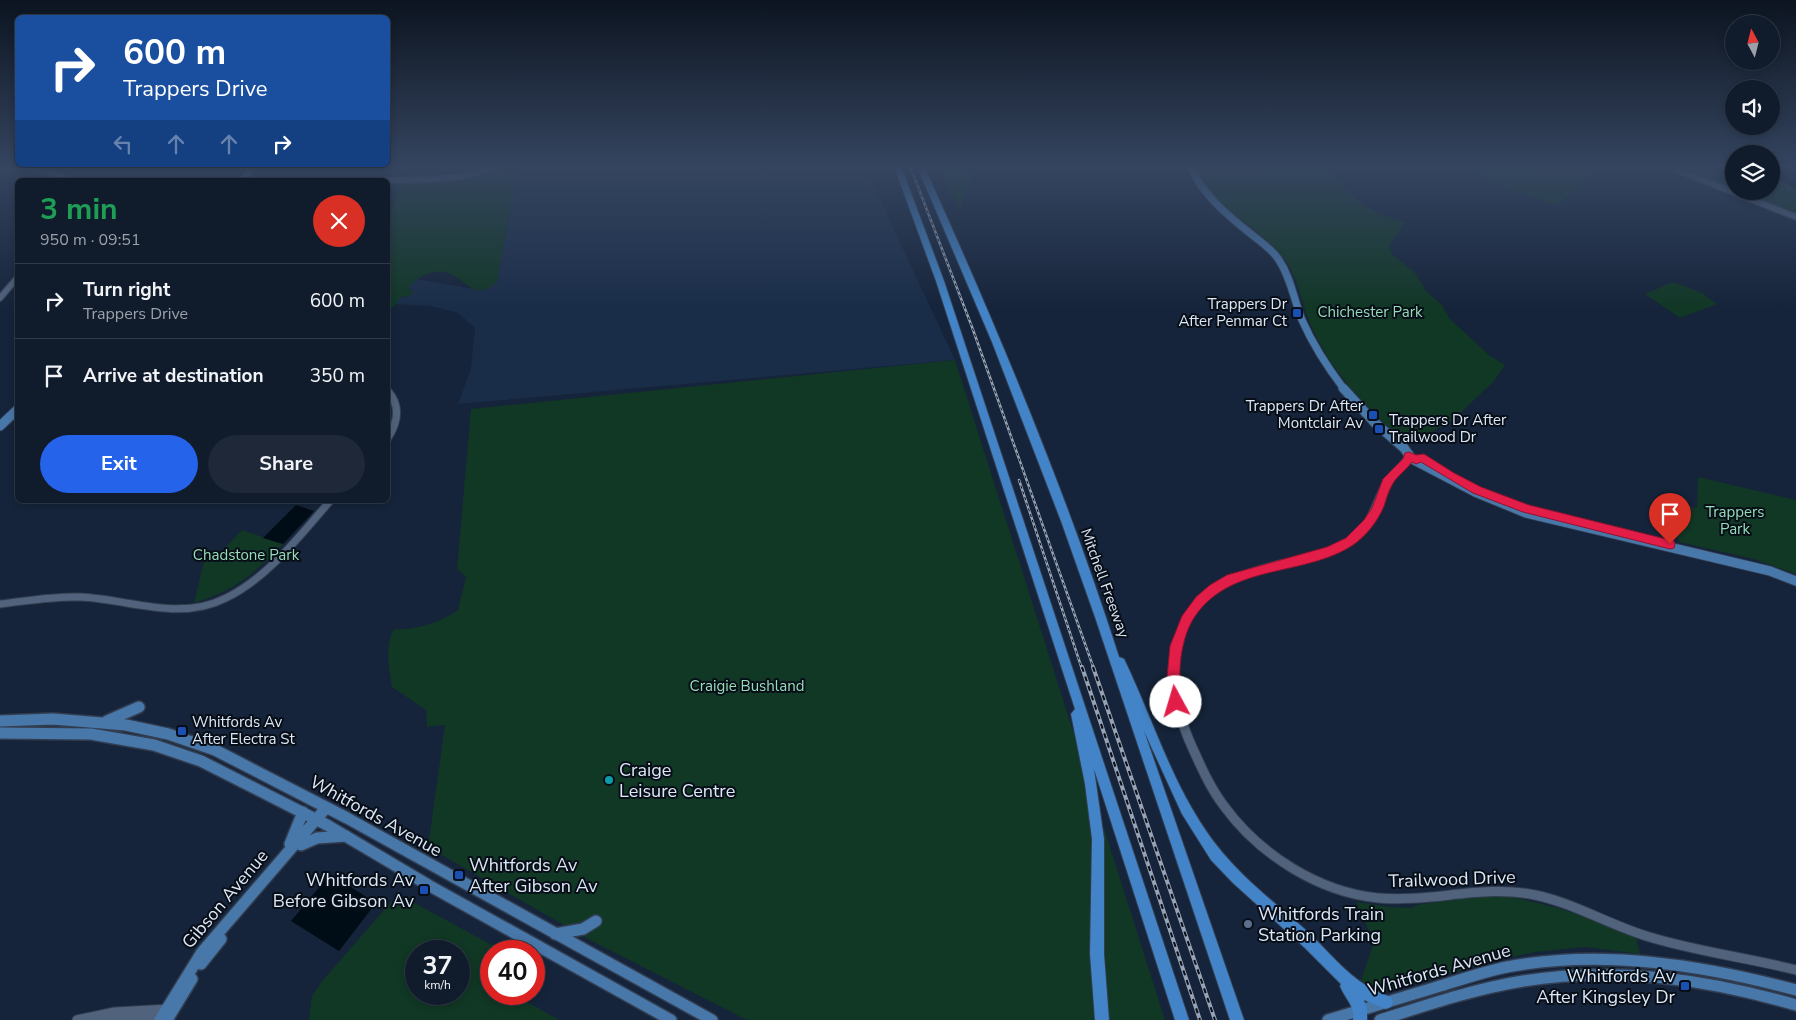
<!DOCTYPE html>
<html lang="en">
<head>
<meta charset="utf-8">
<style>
	:root { --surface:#101b2c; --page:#1e2838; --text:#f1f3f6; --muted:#9ca1a9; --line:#303948; --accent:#2563eb }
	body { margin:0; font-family:"Nunito Sans",sans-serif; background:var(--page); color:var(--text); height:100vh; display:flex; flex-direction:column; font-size:19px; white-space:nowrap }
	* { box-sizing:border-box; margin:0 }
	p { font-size:16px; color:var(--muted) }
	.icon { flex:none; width:28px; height:28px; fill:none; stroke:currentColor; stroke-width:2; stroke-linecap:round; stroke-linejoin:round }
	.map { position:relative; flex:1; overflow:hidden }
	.drawer { position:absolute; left:15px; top:178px; width:375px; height:325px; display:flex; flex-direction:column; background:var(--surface); border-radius:8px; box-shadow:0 2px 8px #0003,0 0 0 1px var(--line) }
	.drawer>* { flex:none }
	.banner { position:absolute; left:15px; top:15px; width:375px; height:152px; border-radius:8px; box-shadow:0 2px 8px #0003,0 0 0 1px var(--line); background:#1a4fa0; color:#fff; overflow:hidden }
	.needle { width:32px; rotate:353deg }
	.fabs { position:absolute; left:1725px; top:15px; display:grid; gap:10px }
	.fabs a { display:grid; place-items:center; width:55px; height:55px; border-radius:50%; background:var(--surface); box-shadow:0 2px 8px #0003,0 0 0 1px var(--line); font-size:25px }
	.speed { position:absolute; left:405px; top:940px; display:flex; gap:10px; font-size:25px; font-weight:700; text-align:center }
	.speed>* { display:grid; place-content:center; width:65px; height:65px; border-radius:50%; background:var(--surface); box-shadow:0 2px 8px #0003,0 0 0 1px var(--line); line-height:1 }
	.speed small { font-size:12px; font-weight:400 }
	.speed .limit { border:8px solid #d22; background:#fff; color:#111 }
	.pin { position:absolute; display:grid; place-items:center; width:42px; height:42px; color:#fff; margin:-51px -21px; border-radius:50% 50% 50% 0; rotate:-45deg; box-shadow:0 0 5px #0007 }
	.pin .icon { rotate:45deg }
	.me { position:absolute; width:55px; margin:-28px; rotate:354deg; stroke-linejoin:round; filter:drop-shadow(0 0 4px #0008) }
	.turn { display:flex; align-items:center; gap:18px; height:105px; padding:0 25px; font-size:22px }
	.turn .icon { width:65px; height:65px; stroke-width:2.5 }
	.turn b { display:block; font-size:35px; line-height:42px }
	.lanes { display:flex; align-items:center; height:48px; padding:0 25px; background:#0003; justify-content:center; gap:25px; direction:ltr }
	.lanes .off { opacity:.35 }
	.round { display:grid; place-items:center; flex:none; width:52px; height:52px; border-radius:26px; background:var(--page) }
	.head { display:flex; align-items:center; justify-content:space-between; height:85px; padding:0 25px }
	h1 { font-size:30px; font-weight:700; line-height:38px; color:#1e9e55 }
	.primary-button { display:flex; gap:10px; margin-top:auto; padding:10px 25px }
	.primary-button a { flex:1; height:58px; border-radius:30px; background:var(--accent); color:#fff; font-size:20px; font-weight:700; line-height:58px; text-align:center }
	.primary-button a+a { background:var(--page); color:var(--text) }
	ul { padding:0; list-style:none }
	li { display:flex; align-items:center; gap:15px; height:75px; padding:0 25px; border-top:1px solid var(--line) }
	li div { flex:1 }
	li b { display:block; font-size:19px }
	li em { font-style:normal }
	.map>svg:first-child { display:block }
	.built { fill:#1a2d48 }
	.green { fill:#113725; fill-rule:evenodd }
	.water { fill:#000c16 }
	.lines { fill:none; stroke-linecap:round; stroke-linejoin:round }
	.minor-far2-casing { stroke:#323d50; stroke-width:8 }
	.minor-far1-casing { stroke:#323d50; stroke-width:9 }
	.minor-casing { stroke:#323d50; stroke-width:11 }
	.major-far2-casing { stroke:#323d50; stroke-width:9 }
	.major-far1-casing { stroke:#323d50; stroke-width:11 }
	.major-casing { stroke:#323d50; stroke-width:14 }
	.highway-casing { stroke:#323d50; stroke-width:2 }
	.minor-far2 { stroke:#51637c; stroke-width:5.5 }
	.minor-far1 { stroke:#51637c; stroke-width:7 }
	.minor { stroke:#51637c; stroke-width:9 }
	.major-far2 { stroke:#4877a9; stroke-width:7 }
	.major-far1 { stroke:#4877a9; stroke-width:9 }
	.major { stroke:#4877a9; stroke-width:11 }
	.highway { fill:#4284c7; fill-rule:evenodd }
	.rail-far1-casing { stroke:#97a3b5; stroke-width:2.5 }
	.rail-casing { stroke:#97a3b5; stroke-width:4 }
	.rail-far1 { stroke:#070e17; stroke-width:1; stroke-dasharray:3; stroke-linecap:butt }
	.rail { stroke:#070e17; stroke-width:2; stroke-dasharray:5; stroke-linecap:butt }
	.route { fill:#e11d48; stroke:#92132f }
	.transit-dot { fill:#1a4fb4; stroke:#070e17; stroke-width:2 }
	.culture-dot { fill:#0f9aa8; stroke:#070e17; stroke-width:2 }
	.service-dot { fill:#5c6f8a; stroke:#070e17; stroke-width:2 }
	.labels { text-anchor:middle; stroke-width:4; stroke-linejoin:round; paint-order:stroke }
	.poi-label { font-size:15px; fill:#dde8f7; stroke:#070e17; text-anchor:end }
	.park-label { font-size:15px; fill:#97ddb8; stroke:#070e17 }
	.street-label { font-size:15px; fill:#dde8f7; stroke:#070e17 }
	.near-poi-label { font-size:18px; fill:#dde8f7; stroke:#070e17; text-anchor:start }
	.near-street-label { font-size:18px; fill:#dde8f7; stroke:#070e17 }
</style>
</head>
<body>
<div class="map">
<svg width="1796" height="1020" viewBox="0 0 1796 1020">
	<rect width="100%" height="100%" fill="#15243a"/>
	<!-- built -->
	<path class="built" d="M 523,166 L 864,166 L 955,360 L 458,404 L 471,369 L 475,328 L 458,313 L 431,306 L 395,304 L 400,297 L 409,296 L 413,292 L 408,288 L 416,279 L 480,290 L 502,256 L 516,174 Z"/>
	<!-- green -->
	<path class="green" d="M 939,166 L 976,166 L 960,210 Z
		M 1194,166 L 1305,166 L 1308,170 L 1330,168 C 1349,198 1370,213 1405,223 L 1389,245 L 1392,254 L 1416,274 L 1426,291 L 1442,305 L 1449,318 L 1490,356 L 1505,365 L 1494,381 L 1452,421 L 1407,445 C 1370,410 1333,375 1312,328 C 1300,301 1299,274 1279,252 C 1250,220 1214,208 1194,166 Z
		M 1468,166 L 1608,166 L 1557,205 L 1483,180 Z
		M 1678,166 L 1734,166 L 1734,189 Z
		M 1771,166 L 1796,166 L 1796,214 L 1740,191 L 1771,191 Z
		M 497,169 L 516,174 L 497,282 C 492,286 487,290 480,290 C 471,290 464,282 456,277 C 439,266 420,274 408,288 L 414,293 L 409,296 L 400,297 L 394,307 L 388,307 L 388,220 L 400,183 L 471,178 Z
		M 1673,282 L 1702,293 L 1717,304 L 1680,318 L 1645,294 Z
		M 955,360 L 1165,1020 L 747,1020 L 588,939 L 428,847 L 445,725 L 427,727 L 426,710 L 392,687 C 389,666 384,649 394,629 C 415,631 441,622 458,610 L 466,577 L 457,569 L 471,409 Z
		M 1698,477 L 1796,500 L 1796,574 L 1754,559 L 1679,542 L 1667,502 L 1697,508 Z
		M 242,530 L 283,544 C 253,575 236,590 194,603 L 204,561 L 216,557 Z
		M 398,894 L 503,951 L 491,951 L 491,994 L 525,994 L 522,999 L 559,1020 L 309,1020 L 312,996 L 323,980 ZM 416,951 L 459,951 L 459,994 L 416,994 Z
		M 1471,897 L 1512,897 L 1558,908 L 1635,934 L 1640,954 L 1585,947 L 1536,952 L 1493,961 L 1396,989 L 1359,986 L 1374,942 L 1356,902 L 1390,907 L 1413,908 L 1416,905 Z"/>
	<!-- water -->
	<path class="water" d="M 1771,166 L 1784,166 L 1796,169 L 1796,189 L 1771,174 Z
		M 296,505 L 314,511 L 283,544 L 263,538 Z
		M 330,874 L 376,903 L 339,951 L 291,921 Z"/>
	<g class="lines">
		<!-- minor-far2 casing -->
		<g class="minor-far2-casing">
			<path id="minor-far2" d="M 1667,166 L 1796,217
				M 0,168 C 24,166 46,167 67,180
				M 388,181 C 424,178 462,182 495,166
				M 0,298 L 18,277"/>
		</g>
		<!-- minor-far1 casing -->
		<g class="minor-far1-casing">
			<path id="minor-far1" d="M 388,391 C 401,406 398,422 388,438
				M 0,604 C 26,601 53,596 80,597 C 129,599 179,622 226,598 C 269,577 300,535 331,500
				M 1174,669 C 1177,602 1221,578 1280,564 C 1303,559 1328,554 1349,542 C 1372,527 1374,504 1387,482 C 1393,472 1404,466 1409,456"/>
		</g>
		<!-- minor casing -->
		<g class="minor-casing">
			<path id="minor" d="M 1174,667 C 1173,696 1181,723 1193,749 C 1202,769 1211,789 1224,806 C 1259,854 1318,892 1378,898 C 1431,903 1483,884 1535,895 C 1573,903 1606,923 1643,935 C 1692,951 1745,957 1796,970
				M 77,1020 L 115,1012 L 168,1009
				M 104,1020 L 164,1017"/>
		</g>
		<!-- major-far2 casing -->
		<g class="major-far2-casing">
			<path id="major-far2" d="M 1190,166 C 1203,195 1226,214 1251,234 C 1261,242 1272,249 1279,260 C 1291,278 1294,300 1302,320 C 1313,345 1328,368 1344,389
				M 244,180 L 252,166"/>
		</g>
		<!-- major-far1 casing -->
		<g class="major-far1-casing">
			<path id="major-far1" d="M 1343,388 L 1374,422 L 1404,448 L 1412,459 L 1475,492 L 1526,513 L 1770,571 L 1796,581
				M 0,426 L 18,409"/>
		</g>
		<!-- major casing -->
		<g class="major-casing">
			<path id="major" d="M 0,721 L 53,719 L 126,725 L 168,734 L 215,750 L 347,818 L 712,1020
				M 107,721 L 139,707
				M 0,733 L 91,734 L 154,745 L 201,761 L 327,825 L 430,886 L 671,1020
				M 290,844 L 303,812
				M 301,845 L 317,838 L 346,836
				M 555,934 L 583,929 L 596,921
				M 201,964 L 221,939
				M 160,1020 L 202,952 L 326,808
				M 167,1020 L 192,979
				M 1328,1020 C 1364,1009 1401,998 1437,987 C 1460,980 1483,972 1507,967 C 1603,949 1702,965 1796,990
				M 1380,1020 C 1427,1005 1474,989 1523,981 C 1615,966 1706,979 1796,1005"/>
		</g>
		<!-- highway casing -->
		<g class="highway-casing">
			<path id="highway" d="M 894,166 L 901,166 L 944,281 L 1189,1020 L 1175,1020 L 1094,769 L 1104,839 L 1104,954 L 1109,1020 L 1095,1020 L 1090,954 L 1092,839 L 1085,784 L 1071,714 L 1075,709 L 936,281 Z
				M 917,166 L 924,166 C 996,325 1066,491 1119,657 L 1124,659 C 1155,723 1175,796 1222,852 C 1247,882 1279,906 1308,932 C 1327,950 1344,972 1367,986 C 1374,991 1383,994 1391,997 L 1393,1002 L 1391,1007 L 1386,1009 L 1364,1000 L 1367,1010 L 1367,1020 L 1353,1020 C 1355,1005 1345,999 1340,986 L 1341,984 L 1305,948 L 1233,883 L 1211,860 L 1182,814 L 1144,731 L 1244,1020 L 1230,1020 L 1095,617 L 1061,521 L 992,342 Z"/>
		</g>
		<!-- minor-far2 -->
		<use href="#minor-far2" class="minor-far2"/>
		<!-- minor-far1 -->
		<use href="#minor-far1" class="minor-far1"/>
		<!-- minor -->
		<use href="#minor" class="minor"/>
		<!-- major-far2 -->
		<use href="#major-far2" class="major-far2"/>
		<!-- major-far1 -->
		<use href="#major-far1" class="major-far1"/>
		<!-- major -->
		<use href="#major" class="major"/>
		<!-- highway -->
		<use href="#highway" class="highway"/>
		<!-- rail-far1 casing -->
		<g class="rail-far1-casing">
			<path id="rail-far1" d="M 910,166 L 972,327 L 1094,669
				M 1019,480 L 1082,669"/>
		</g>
		<!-- rail casing -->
		<g class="rail-casing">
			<path id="rail" d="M 1082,667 L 1200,1020
				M 1093,667 L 1215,1020"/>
		</g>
		<!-- rail-far1 -->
		<use href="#rail-far1" class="rail-far1"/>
		<!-- rail -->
		<use href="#rail" class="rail"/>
	</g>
	<!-- sky -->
	<linearGradient id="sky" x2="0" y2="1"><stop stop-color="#0c1420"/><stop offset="0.54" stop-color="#354560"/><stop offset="1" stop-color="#354560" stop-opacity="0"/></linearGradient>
	<rect width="1796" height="309" fill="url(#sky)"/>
	<!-- route -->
	<path class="route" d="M 1409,452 L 1416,455 L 1424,454 L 1454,473 L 1481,487 L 1529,505 L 1670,540 L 1674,541 L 1675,544 L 1674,548 L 1670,549 L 1523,512 L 1473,493 L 1421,462 L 1416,464 L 1412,462 C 1406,470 1396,477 1392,485 C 1388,492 1386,500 1384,506 C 1378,521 1366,536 1353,545 C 1303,578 1227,562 1192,621 C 1183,637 1179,661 1180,680 C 1181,688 1185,698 1181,706 L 1176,708 L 1172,706 L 1167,678 L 1170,646 L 1182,616 L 1196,597 L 1210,585 L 1227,575 L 1327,547 L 1346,538 L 1364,520 L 1372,508 L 1383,479 L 1403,459 L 1405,453 Z"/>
	<!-- markers -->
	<g class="transit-dot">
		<rect x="1292" y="308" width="10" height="10" rx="2.5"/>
		<rect x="1368" y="410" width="10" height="10" rx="2.5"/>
		<rect x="1374" y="424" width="10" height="10" rx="2.5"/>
		<rect x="177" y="726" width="10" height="10" rx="2.5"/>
		<rect x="454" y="870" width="10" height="10" rx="2.5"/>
		<rect x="419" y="885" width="10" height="10" rx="2.5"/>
		<rect x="1680" y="981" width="10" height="10" rx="2.5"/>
	</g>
	<circle class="culture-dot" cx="609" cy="780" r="5"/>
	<circle class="service-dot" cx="1248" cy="924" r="5"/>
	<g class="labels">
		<!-- poi labels -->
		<g class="poi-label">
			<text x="1287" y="309">Trappers Dr<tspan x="1287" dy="17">After Penmar Ct</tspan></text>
			<text x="1363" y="411">Trappers Dr After<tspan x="1363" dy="17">Montclair Av</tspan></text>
			<text x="1389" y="425" text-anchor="start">Trappers Dr After<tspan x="1389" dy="17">Trailwood Dr</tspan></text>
			<text x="192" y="727" text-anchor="start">Whitfords Av<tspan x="192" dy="17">After Electra St</tspan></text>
		</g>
		<!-- park labels -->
		<g class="park-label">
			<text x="1370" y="317">Chichester Park</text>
			<text x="1735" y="517">Trappers<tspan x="1735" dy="17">Park</tspan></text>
			<text x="246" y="560">Chadstone Park</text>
			<text x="747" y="691">Craigie Bushland</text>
		</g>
		<!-- street labels -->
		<g class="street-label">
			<text transform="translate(1105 583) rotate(70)" y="5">Mitchell Freeway</text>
		</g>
		<!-- near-poi labels -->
		<g class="near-poi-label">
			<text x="619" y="776">Craige<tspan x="619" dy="21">Leisure Centre</tspan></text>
			<text x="469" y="871">Whitfords Av<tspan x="469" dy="21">After Gibson Av</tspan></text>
			<text x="414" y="886" text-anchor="end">Whitfords Av<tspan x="414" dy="21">Before Gibson Av</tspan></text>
			<text x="1258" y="920">Whitfords Train<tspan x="1258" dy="21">Station Parking</tspan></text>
			<text x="1675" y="982" text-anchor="end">Whitfords Av<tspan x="1675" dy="21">After Kingsley Dr</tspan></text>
		</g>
		<!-- near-street labels -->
		<g class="near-street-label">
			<text transform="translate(376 816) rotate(29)" y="6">Whitfords Avenue</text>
			<text transform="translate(1452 879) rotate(-2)" y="6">Trailwood Drive</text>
			<text transform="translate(225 899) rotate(-50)" y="6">Gibson Avenue</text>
			<text transform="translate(1439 970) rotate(-16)" y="6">Whitfords Avenue</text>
		</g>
	</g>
</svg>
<div class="fabs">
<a><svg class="needle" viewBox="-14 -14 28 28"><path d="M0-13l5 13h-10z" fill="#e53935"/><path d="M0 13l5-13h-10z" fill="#9ca1a9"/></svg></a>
<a><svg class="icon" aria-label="sound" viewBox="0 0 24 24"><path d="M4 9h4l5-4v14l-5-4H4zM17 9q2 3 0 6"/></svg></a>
<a><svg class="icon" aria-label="layers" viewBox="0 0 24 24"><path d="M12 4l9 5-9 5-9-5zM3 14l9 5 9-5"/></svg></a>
</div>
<div class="speed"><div>37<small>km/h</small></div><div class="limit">40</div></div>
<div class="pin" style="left:1670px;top:544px;background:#d93025"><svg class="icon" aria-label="arrive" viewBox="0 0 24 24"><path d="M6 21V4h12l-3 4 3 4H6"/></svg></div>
<svg class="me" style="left:1176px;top:702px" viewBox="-20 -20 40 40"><circle r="19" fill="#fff"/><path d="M0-13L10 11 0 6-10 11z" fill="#e11d48"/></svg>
<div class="banner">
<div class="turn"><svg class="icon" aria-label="right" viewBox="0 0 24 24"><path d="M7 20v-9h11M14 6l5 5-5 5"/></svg><div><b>600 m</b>Trappers Drive</div></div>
<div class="lanes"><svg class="icon off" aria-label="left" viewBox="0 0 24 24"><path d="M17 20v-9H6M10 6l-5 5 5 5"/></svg><svg class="icon off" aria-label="ahead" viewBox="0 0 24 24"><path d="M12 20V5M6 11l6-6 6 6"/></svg><svg class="icon off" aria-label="ahead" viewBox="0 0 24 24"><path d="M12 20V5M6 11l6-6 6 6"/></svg><svg class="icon" aria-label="right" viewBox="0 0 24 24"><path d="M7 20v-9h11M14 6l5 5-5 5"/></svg></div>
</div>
<section class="drawer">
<div class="head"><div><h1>3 min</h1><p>950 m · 09:51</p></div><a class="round" style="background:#d93025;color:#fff"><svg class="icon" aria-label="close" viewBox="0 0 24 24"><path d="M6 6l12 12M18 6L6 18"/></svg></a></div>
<ul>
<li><svg class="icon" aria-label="right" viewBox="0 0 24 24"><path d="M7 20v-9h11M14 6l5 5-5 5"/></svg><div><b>Turn right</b><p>Trappers Drive</p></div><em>600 m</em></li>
<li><svg class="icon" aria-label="arrive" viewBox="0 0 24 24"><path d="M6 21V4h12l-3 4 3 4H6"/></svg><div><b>Arrive at destination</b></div><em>350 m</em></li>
</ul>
<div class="primary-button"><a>Exit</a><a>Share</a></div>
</section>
</div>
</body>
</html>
